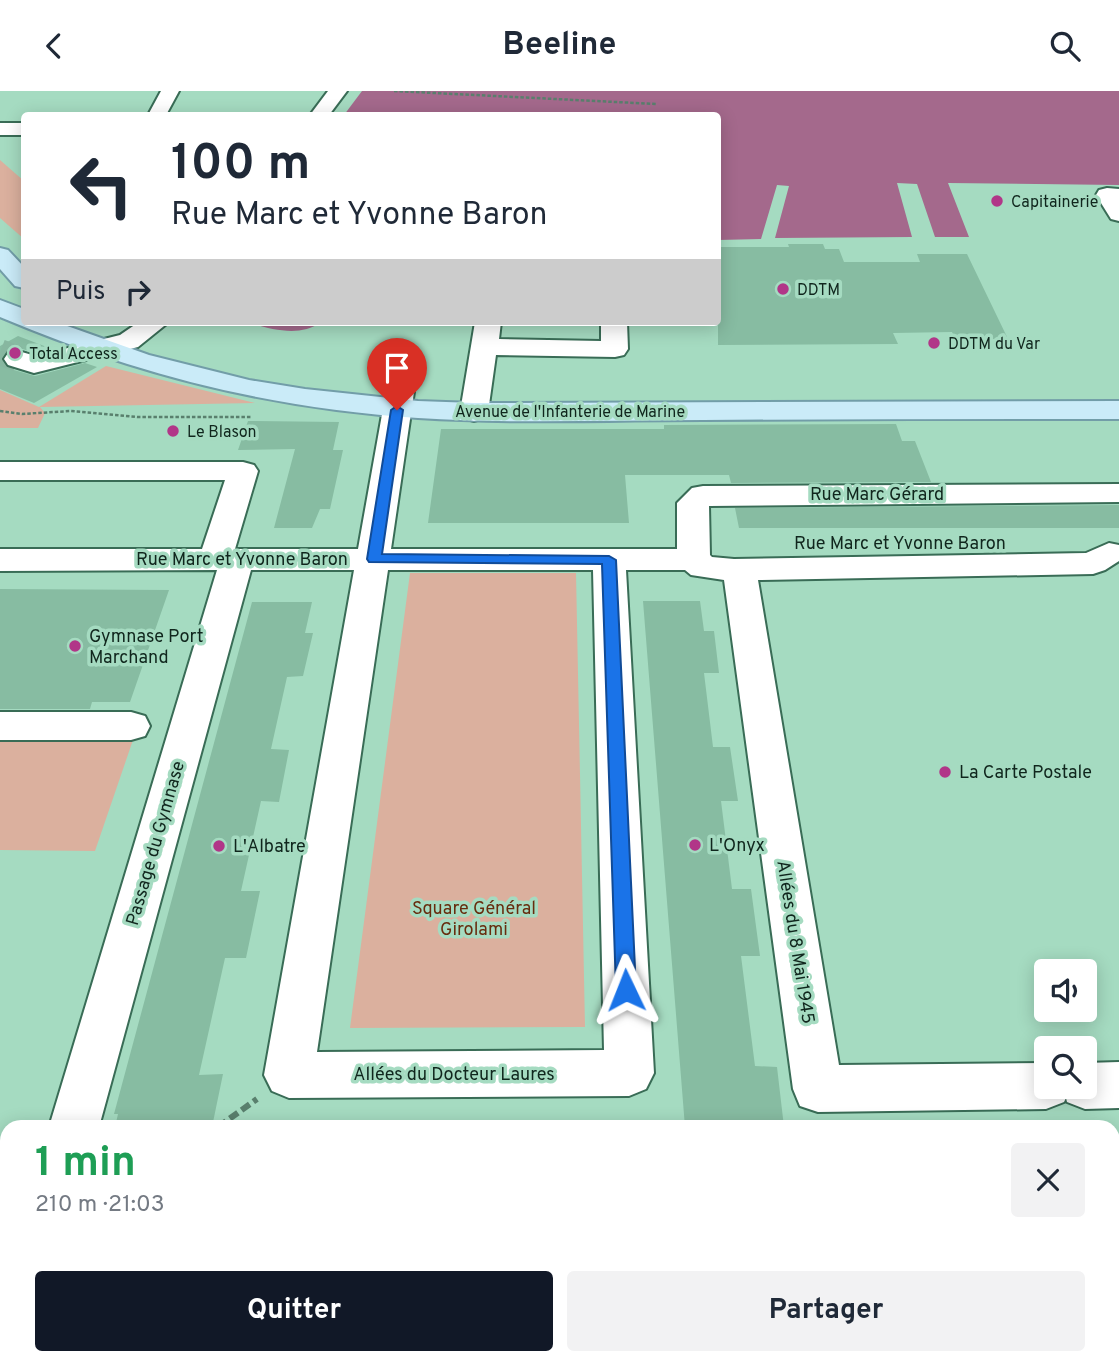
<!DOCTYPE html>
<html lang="fr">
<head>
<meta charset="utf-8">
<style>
	:root { --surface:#fff; --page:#f2f2f3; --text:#1f2937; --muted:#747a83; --accent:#111827 }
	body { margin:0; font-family:Overpass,sans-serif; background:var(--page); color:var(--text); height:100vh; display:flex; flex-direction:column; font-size:26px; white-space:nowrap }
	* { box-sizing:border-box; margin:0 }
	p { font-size:23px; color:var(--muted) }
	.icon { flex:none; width:38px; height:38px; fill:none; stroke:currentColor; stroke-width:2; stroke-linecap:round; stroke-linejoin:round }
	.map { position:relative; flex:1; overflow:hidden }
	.side { position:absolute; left:0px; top:1029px; width:1120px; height:245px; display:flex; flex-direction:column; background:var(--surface); border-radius:21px 21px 0 0; box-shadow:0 4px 18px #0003 }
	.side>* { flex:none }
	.banner { position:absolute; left:21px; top:21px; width:700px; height:214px; border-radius:7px; box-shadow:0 4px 18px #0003; background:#fff; color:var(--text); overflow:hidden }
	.controls { position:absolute; left:1034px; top:868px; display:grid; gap:14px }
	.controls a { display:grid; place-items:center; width:63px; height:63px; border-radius:7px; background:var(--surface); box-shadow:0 4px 18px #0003; font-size:35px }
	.pin { position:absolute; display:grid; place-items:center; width:60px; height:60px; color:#fff; margin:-72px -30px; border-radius:50% 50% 50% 0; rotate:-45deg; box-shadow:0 0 7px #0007 }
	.pin .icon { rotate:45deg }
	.me { position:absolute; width:77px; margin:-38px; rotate:358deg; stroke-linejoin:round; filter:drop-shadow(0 0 5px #0008) }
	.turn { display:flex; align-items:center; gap:24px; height:147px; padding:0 35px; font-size:32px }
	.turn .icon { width:91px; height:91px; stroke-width:2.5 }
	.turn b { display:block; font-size:49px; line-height:60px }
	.then { display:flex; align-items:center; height:66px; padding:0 35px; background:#0003; gap:14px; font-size:26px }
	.round { display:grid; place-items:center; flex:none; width:74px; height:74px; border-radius:7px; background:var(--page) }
	.summary { display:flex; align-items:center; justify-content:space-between; height:119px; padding:0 35px }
	h1 { font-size:42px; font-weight:700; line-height:52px; color:#1e9e55 }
	.action { display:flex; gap:14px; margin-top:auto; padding:14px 35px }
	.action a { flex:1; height:80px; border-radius:7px; background:var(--accent); color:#fff; font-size:28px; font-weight:700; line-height:80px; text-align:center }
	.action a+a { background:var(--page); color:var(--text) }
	header { display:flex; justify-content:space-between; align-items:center; height:91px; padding:0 35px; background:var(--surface); font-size:32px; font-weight:700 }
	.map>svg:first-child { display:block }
	.green { fill:#dbb09e }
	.water { fill:#a4698c }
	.building { fill:#87bca2 }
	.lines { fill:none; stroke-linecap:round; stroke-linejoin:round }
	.minor-tunnel { stroke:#87b7a0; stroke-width:26; stroke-dasharray:26 13; stroke-linecap:butt }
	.minor-casing { stroke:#396c56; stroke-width:4 }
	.major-casing { stroke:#729da8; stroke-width:4 }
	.path-far1 { stroke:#597f6d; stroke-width:2.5; stroke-dasharray:3.5 2; stroke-linecap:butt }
	.path { stroke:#597f6d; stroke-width:6; stroke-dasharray:10 4.5; stroke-linecap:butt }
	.minor { fill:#fff; fill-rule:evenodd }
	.major { fill:#caebf8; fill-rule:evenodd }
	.route { fill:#1a73e8; stroke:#114b97; stroke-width:2 }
	.poi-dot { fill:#b13688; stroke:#a5dbc1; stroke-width:2.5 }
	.labels { text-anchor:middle; stroke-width:7; stroke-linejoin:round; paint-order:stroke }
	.far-poi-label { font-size:16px; fill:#10261d; stroke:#a5dbc1; text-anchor:start }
	.far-street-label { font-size:16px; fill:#10261d; stroke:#a5dbc1 }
	.street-label { font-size:18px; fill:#10261d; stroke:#a5dbc1 }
	.poi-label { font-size:18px; fill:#10261d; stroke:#a5dbc1; text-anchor:start }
	.park-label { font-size:18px; fill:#672c0e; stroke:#a5dbc1 }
</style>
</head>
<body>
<header><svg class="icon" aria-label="back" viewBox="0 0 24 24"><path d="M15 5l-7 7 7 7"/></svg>Beeline<svg class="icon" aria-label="search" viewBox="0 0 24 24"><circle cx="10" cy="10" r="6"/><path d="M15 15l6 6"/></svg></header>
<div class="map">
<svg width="1119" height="1274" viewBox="0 0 1119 1274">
	<rect width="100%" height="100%" fill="#a5dbc1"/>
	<!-- green -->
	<path class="green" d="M 0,69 L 24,90 L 24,148 L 0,127 Z
		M 106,275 L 255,312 L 40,316 L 45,322 L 38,337 L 0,337 L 0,299 L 39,316 Z
		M 410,482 L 576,482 L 585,936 L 350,937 Z
		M 0,645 L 134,646 L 95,760 L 0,759 Z"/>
	<!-- water -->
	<path class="water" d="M 362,0 L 1119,0 L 1119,94 L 948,92 L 969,146 L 935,146 L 917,93 L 897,92 L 912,146 L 775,147 L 789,95 L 777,94 L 761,148 L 718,149 L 718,24 L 344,24 Z
		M 246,231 L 321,231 C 299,247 271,238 246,231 Z"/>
	<!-- building -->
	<path class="building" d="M 788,153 L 823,153 L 825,158 L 839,158 L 844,171 L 920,171 L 917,163 L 967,163 L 1008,248 L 955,248 L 952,241 L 893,242 L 898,253 L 718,254 L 718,156 L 789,156 Z
		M 18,245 L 52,258 L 36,262 L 19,257 L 7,259 L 2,267 L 7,277 L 35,285 L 85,272 L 97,276 L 34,312 L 0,298 L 0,255 Z
		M 248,330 L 339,331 L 333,359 L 343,359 L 330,418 L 320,418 L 312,437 L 274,437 L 295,358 L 238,359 Z
		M 896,333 L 902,350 L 915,350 L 931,391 L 731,392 L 729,384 L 625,384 L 629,432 L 428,432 L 441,338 L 664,338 L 664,334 Z
		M 1119,414 L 1119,437 L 739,437 L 735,417 Z
		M 0,498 L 169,499 L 130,611 L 92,611 L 90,618 L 0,618 Z
		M 643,510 L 700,510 L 704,540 L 714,540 L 719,582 L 704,582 L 713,656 L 730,656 L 738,710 L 721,710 L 732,798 L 751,798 L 760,865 L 741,865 L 755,975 L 777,976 L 784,1036 L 685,1036 Z
		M 252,511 L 312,511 L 305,542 L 313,542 L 303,585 L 287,586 L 271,658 L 289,659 L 279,711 L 261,710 L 241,800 L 260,800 L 246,867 L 225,867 L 199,984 L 223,983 L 212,1036 L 115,1036 L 118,1023 L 114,1023 Z"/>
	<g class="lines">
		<!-- minor-tunnel -->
		<path class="minor-tunnel" d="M 0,261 L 18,268"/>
		<!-- minor casing -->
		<g class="minor-casing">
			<path id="minor" d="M 161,0 L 179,0 L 166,24 L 148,24 Z
				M 328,0 L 347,0 L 329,24 L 310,24 Z
				M 0,32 L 24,32 L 24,44 L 0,44 Z
				M 1107,97 L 1119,98 L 1119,130 L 1111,128 L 1096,104 L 1099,99 Z
				M 139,231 L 169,231 L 138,256 L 34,282 L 8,274 L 4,268 L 8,262 L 18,260 L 36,265 L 120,244 Z
				M 475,231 L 501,231 L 499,248 L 601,250 L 601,231 L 627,231 L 628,258 L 624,264 L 615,266 L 496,264 L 488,321 L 484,327 L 474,330 L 464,327 L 460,321 Z
				M 400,293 L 410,295 L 414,301 L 391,458 L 677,458 L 677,412 L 692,397 L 703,395 L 1119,393 L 1119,411 L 709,415 L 710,464 L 712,466 L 734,468 L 1086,462 L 1109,452 L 1119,454 L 1119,470 L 1105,479 L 1093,483 L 758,489 L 839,974 L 1046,972 L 1046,996 L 1085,996 L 1085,972 L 1119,971 L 1119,1017 L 1085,1018 L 1067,1011 L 1066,1007 L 1064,1011 L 1046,1018 L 818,1021 L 800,1015 L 793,998 L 724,489 L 691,484 L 685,479 L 626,479 L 654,982 L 646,998 L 629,1005 L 289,1007 L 272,1000 L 264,984 L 354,479 L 251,479 L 99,1036 L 49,1036 L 217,479 L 0,480 L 0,458 L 202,458 L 225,389 L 0,389 L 0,371 L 243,371 L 254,374 L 258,380 L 235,458 L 358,458 L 386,301 L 390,295 ZM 388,479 L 593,479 L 604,959 L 317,961 Z
				M 0,621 L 131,621 L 145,625 L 150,635 L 145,645 L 131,649 L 0,649 Z
				M 131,1267 L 189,1267 L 186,1274 L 128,1274 Z
				M 476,1267 L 538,1267 L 535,1274 L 473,1274 Z"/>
		</g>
		<!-- major casing -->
		<g class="major-casing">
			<path id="major" d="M 0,157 L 8,159 L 24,176 L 24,197 L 15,195 L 0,178 Z
				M 0,209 L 24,218 L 24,231 L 56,231 L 149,264 L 249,289 L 305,298 L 418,310 L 474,312 L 1119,310 L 1119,328 C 980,328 842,328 703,329 C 608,329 513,333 418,327 C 269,317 137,284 0,226 Z"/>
		</g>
		<!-- path-far1 -->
		<path class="path-far1" d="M 394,0 L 656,13
			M 0,320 L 22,323 L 71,320 L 137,326 L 251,326"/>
		<!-- path -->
		<path class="path" d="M 218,1036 L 257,1008"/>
		<!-- minor -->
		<use href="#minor" class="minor"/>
		<!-- major -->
		<use href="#major" class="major"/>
	</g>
	<!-- route -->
	<path class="route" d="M 397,315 L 403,319 L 382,463 L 609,465 L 616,469 L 636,899 L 633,905 L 626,908 L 619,905 L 616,899 L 602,473 L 369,471 L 367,468 L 391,319 Z"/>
	<!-- markers -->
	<g class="poi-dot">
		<circle cx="997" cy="110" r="7"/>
		<circle cx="783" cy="198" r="7"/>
		<circle cx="934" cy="252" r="7"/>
		<circle cx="15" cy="262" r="7"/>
		<circle cx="173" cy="340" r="7"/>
		<circle cx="75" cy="555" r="7"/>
		<circle cx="945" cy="681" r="7"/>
		<circle cx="695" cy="754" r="7"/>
		<circle cx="219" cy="755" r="7"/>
	</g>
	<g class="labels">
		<!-- far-poi labels -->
		<g class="far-poi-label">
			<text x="1011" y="116">Capitainerie</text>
			<text x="797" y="204">DDTM</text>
			<text x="948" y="258">DDTM du Var</text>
			<text x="29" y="268">Total Access</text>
			<text x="187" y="346">Le Blason</text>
		</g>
		<!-- far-street labels -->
		<g class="far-street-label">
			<text x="570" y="326">Avenue de l'Infanterie de Marine</text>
		</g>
		<!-- street labels -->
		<g class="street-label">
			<text x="877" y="409">Rue Marc Gérard</text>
			<text x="900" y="458">Rue Marc et Yvonne Baron</text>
			<text x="242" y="474">Rue Marc et Yvonne Baron</text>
			<text transform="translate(155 752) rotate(-74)" y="6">Passage du Gymnase</text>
			<text transform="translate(796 851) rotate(81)" y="6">Allées du 8 Mai 1945</text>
			<text x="454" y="989">Allées du Docteur Laures</text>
		</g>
		<!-- poi labels -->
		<g class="poi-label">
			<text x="89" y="551">Gymnase Port<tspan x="89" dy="21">Marchand</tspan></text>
			<text x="959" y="687">La Carte Postale</text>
			<text x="709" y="760">L'Onyx</text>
			<text x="233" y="761">L'Albatre</text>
		</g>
		<!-- park labels -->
		<g class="park-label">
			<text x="474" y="823">Square Général<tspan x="474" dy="21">Girolami</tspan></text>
		</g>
	</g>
</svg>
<div class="controls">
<a><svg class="icon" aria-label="sound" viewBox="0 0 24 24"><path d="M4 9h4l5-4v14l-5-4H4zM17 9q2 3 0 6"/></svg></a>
<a><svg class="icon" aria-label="search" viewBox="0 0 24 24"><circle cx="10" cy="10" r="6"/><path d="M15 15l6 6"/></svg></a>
</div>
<div class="pin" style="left:397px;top:319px;background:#d93025"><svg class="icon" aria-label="arrive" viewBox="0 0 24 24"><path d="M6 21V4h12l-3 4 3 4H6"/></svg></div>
<svg class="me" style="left:626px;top:899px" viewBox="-20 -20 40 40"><path d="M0-17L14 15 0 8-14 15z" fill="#1a73e8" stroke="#fff" stroke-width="4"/></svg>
<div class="banner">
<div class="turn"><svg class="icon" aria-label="left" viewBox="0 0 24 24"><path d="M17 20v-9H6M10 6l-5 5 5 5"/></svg><div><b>100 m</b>Rue Marc et Yvonne Baron</div></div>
<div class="then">Puis<svg class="icon" aria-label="right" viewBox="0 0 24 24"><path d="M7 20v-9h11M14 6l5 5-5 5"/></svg></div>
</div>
<section class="side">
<div class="summary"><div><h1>1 min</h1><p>210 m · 21:03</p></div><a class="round"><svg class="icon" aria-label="close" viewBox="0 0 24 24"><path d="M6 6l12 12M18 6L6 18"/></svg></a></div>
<div class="action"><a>Quitter</a><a>Partager</a></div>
</section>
</div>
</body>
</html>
